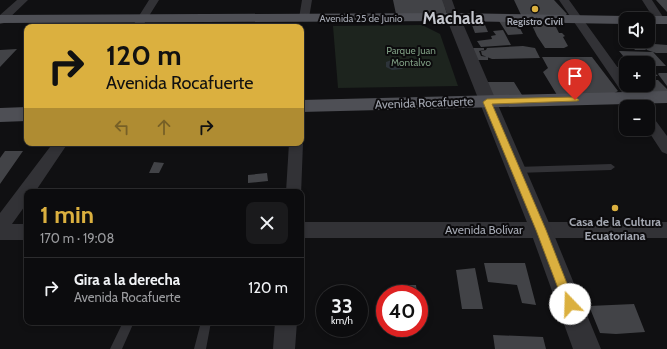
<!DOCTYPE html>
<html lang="es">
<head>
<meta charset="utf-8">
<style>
	:root { --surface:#0c0c0e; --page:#1a1a1c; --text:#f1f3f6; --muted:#9a9b9e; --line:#2c2c2e; --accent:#dbb03f }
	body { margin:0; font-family:Cabin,sans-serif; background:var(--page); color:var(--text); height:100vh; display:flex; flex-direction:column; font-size:15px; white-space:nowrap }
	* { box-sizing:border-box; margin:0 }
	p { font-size:13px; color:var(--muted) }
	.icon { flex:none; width:22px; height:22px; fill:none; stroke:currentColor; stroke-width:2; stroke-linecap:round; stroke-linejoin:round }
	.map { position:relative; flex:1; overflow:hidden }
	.panel { position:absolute; left:24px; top:189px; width:280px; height:136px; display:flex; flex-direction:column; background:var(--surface); border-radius:8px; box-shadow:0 2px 6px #0003,0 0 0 1px var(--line) }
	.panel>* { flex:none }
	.guide { position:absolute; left:24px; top:24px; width:280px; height:122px; border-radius:8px; box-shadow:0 2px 6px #0003,0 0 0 1px var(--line); background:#dbb03f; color:#111; overflow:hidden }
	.buttons { position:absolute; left:619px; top:12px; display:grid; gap:8px }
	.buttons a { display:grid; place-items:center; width:36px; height:36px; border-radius:8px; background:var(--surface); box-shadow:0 2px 6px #0003,0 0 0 1px var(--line); font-size:20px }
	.speed { position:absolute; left:316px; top:285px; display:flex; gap:8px; font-size:20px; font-weight:700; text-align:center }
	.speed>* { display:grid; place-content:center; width:52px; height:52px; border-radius:50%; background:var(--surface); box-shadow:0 2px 6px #0003,0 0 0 1px var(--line); line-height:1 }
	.speed small { font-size:10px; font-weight:400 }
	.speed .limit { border:6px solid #d22; background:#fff; color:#111 }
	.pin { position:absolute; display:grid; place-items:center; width:34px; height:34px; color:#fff; margin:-41px -17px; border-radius:50% 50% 50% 0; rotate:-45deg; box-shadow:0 0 4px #0007 }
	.pin .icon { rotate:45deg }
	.me { position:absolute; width:44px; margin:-22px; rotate:339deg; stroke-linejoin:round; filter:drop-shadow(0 0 3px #0008) }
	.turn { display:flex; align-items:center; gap:14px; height:84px; padding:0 16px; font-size:18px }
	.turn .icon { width:52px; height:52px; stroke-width:2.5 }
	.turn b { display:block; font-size:28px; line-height:34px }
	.lanes { display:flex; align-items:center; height:38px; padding:0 16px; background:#0003; justify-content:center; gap:20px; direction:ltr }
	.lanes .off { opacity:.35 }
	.round { display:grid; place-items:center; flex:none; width:42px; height:42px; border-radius:8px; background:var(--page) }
	.head { display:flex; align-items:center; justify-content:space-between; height:68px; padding:0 16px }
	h1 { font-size:24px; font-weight:700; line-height:30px; color:var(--accent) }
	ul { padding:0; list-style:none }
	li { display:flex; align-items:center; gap:12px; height:60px; padding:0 16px; border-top:1px solid var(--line) }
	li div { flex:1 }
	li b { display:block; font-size:15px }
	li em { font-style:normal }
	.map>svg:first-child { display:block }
	.green { fill:#1d241e }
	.water { fill:#2d343a }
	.building { fill:#424347 }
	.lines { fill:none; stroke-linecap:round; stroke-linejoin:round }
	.service { fill:#323236; fill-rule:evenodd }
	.minor { fill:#323236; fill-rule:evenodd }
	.tertiary { fill:#323236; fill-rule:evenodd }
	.primary { fill:#4e4f55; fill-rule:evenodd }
	.route { fill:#dbb03f; stroke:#8e7229 }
	.poi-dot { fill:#dbb03f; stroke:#0c0b0d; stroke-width:1.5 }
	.labels { text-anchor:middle; stroke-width:4; stroke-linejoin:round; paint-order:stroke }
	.far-street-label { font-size:10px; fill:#a3a7b1; stroke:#0c0b0d }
	.far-poi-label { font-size:10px; font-weight:bold; fill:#a3a7b1; stroke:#0c0b0d }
	.far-park-label { font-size:10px; fill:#7c9a80; stroke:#0c0b0d }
	.street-label { font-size:12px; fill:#a3a7b1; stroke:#0c0b0d }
	.poi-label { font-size:12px; font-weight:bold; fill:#a3a7b1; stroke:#0c0b0d }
	.far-town-label { font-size:17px; font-weight:bold; fill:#c4c6cd; stroke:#0c0b0d }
</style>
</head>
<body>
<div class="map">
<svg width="667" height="349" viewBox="0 0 667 349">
	<rect width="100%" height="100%" fill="#101012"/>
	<!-- green -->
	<path class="green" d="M 422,25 L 440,34 L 458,86 L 338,88 L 333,26 Z"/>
	<!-- water -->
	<path class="water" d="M 394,59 L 403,62 L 404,67 L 402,69 L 392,70 L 386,67 L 386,62 Z"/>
	<!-- building -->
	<path class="building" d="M 393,0 L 443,0 L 447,14 L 396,14 Z
		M 514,0 L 554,0 L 567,14 L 561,19 L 522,17 Z
		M 656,0 L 667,0 L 667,12 Z
		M 499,21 L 516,21 L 523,34 L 508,35 Z
		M 531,23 L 554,23 L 559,33 L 562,33 L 565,36 L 563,37 L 568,46 L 564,48 L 545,48 L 537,36 Z
		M 472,25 L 485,25 L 488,32 L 475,33 Z
		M 503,30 L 511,45 L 481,47 L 477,41 L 492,39 L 491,36 L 496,35 L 493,31 Z
		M 628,41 L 642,43 L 646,50 L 635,50 Z
		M 642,43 L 667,45 L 667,53 L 656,53 L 647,50 Z
		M 523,46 L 535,48 L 540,58 L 492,59 L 482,55 L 481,51 L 486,50 L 487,48 Z
		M 473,48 L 484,48 L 484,50 L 479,51 L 481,56 L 488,57 L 488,60 L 477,60 Z
		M 17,49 L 0,67 L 0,50 Z
		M 619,51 L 653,52 L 666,66 L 648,66 L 648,63 L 629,63 Z
		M 542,57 L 592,57 L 618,91 L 611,95 L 557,95 L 543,72 L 548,68 Z
		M 614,67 L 626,67 L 626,83 Z
		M 648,68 L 649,68 L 658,76 L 648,76 Z
		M 659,73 L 667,73 L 667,86 L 658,74 Z
		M 648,80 L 658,80 L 667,89 L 667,93 L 635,95 L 627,85 L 648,85 Z
		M 486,82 L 514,82 L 522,95 L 507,100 L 489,100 Z
		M 5,151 L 23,151 L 0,184 L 0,158 Z
		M 154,162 L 164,163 L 159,173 L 149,173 Z
		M 267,173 L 268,181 L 248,183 L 248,175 Z
		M 484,263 L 525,263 L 536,305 L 522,303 L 517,285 L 488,282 Z
		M 475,268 L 483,309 L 462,309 L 456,270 Z
		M 397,285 L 416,285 L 417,294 L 398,294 Z
		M 634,304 L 645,332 L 616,334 L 600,333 L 589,306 Z
		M 493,335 L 543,337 L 546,349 L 495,349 Z"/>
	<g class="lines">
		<!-- service -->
		<path class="service" d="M 611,164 L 615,167 L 611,170 L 516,173 L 513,172 L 512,170 L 513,168 L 516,167 Z
			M 123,322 L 134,322 L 122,349 L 110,349 Z
			M 201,322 L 211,322 L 206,349 L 194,349 Z"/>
		<!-- minor -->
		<path class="minor" d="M 17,0 L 28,0 L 4,23 L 0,24 L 0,15 Z
			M 149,0 L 159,0 L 142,27 L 132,27 Z
			M 302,0 L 312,0 L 309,18 L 304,21 L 299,18 Z
			M 442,0 L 452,0 L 458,17 L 457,19 L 449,19 Z
			M 559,0 L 569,0 L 626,79 L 626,85 L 630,85 L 646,107 L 632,107 Z
			M 642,0 L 652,0 L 665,20 L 664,22 L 656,22 Z
			M 648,115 L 653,117 L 667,136 L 667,154 L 662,152 L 647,129 L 648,129 Z
			M 301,139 L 303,143 L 301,195 L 301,192 L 286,192 L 289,143 L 301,143 Z
			M 53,143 L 68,143 L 35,192 L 27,192 L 27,203 L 12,224 L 27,224 L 27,240 L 0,240 L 0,213 Z
			M 301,222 L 667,222 L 667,238 L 301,238 Z
			M 275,322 L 297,322 L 295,349 L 273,349 Z"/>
		<!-- tertiary -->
		<path class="tertiary" d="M 453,13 L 458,14 L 460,17 L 552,230 L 601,349 L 573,349 L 530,230 L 446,17 L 448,14 Z"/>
		<!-- primary -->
		<path class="primary" d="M 453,13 L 626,16 L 631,17 L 633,19 L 626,19 L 626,24 L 453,21 L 0,23 L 0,15 Z
			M 648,16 L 667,16 L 667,24 L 648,24 L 648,19 L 641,19 L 643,17 Z
			M 667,91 L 667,103 L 301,112 L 301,100 Z
			M 27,107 L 27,121 L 0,122 L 0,108 Z"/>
	</g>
	<!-- route -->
	<path class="route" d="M 575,97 L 579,100 L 577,101 L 492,104 L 546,230 L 575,304 L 574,309 L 570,310 L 565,309 L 564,304 L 536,230 L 483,102 L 487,99 Z"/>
	<!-- markers -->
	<g class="poi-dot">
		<circle cx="535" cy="9" r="4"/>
		<circle cx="615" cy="208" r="4"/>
	</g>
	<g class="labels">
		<!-- far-street labels -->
		<g class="far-street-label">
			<text x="361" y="22">Avenida 25 de Junio</text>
		</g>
		<!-- far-poi labels -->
		<g class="far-poi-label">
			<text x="535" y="25">Registro Civil</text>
		</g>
		<!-- far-park labels -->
		<g class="far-park-label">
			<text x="411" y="54">Parque Juan<tspan x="411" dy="12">Montalvo</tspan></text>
		</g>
		<!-- street labels -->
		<g class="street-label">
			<text transform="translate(424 103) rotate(-2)" y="4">Avenida Rocafuerte</text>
			<text x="484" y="234">Avenida Bolívar</text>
		</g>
		<!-- poi labels -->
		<g class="poi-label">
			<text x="615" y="226">Casa de la Cultura<tspan x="615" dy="14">Ecuatoriana</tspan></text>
		</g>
		<!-- far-town labels -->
		<g class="far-town-label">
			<text x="453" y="24">Machala</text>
		</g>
	</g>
</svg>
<div class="buttons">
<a><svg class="icon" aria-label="sound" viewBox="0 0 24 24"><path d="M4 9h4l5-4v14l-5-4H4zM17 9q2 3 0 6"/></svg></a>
<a>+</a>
<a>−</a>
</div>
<div class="speed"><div>33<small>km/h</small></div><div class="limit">40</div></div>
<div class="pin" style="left:575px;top:100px;background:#d93025"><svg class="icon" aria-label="arrive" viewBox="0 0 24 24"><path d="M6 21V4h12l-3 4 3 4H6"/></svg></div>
<svg class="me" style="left:570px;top:304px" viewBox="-20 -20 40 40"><circle r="19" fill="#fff"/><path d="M0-13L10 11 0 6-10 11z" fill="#dbb03f"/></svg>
<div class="guide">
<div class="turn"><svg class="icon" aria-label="right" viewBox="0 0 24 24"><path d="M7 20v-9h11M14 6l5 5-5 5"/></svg><div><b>120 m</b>Avenida Rocafuerte</div></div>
<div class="lanes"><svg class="icon off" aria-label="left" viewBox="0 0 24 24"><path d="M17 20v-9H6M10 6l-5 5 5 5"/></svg><svg class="icon off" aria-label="ahead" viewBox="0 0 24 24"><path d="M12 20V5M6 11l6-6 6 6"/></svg><svg class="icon" aria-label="right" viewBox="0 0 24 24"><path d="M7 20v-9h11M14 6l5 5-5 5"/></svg></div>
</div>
<section class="panel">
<div class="head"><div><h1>1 min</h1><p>170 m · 19:08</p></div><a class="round"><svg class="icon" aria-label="close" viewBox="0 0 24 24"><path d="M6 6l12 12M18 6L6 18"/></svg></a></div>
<ul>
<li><svg class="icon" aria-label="right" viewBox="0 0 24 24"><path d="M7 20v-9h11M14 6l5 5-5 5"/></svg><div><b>Gira a la derecha</b><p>Avenida Rocafuerte</p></div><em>120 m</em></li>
</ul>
</section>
</div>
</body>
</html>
